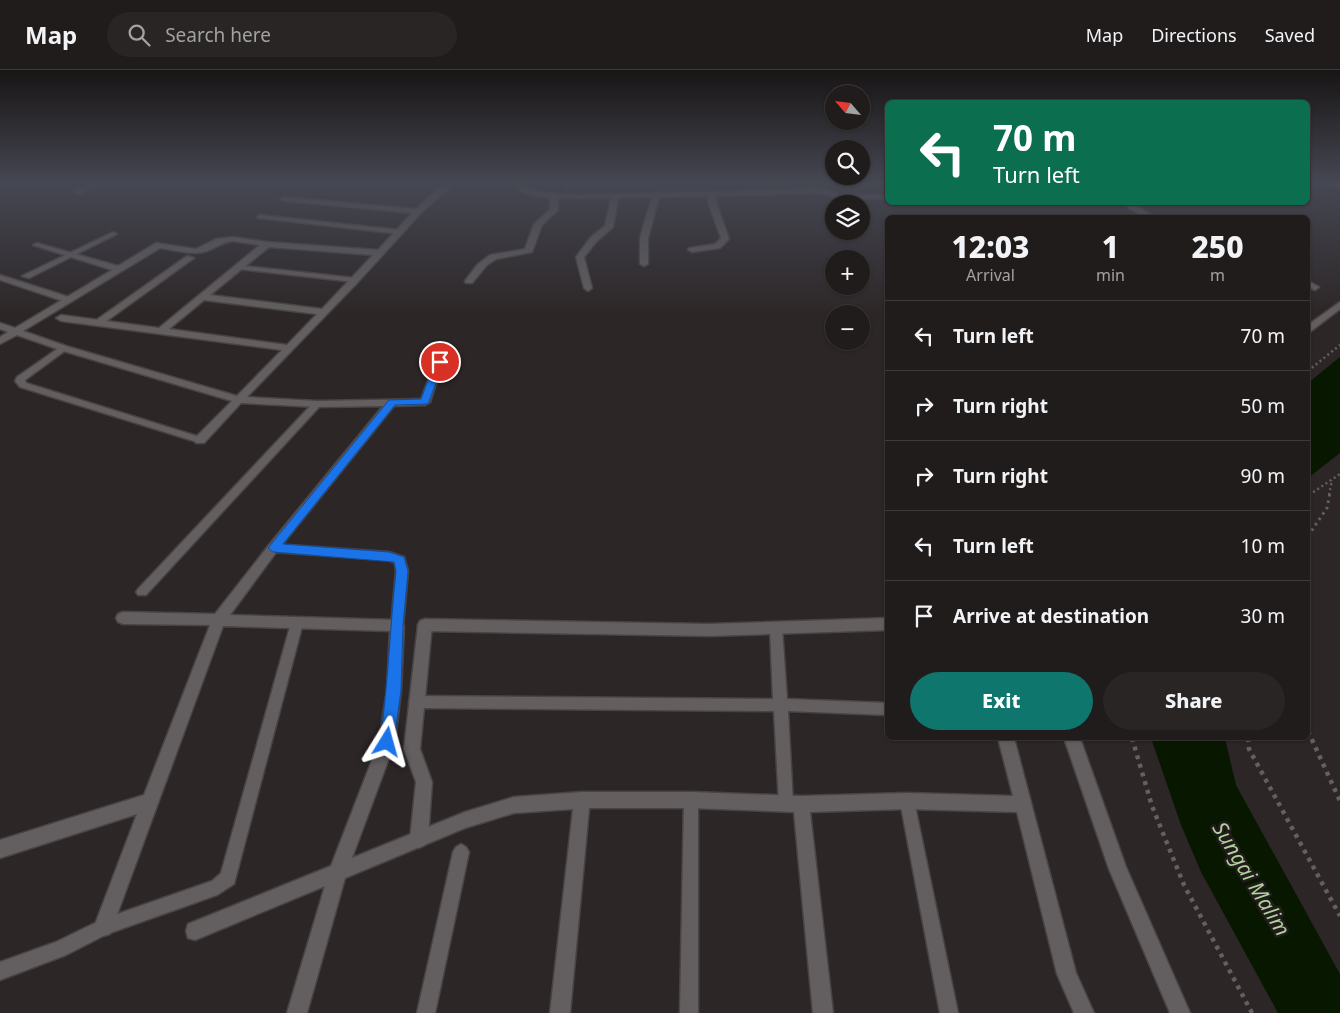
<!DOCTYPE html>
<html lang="en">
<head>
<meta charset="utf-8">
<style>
	:root { --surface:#211c1c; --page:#292525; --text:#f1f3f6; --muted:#a2a1a3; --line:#3e3a3b; --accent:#0f766e }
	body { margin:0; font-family:"Noto Sans",sans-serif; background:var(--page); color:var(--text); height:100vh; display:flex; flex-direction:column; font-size:19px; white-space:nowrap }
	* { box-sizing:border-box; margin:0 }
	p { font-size:16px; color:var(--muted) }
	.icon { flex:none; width:28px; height:28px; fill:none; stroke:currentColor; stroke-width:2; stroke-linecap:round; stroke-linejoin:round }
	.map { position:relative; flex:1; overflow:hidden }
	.drawer { position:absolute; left:885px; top:145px; width:425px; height:525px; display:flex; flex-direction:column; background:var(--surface); border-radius:8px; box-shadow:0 1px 4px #0004,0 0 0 1px var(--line) }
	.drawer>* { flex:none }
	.hud { position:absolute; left:885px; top:30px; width:425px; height:105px; border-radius:8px; box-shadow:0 1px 4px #0004,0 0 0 1px var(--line); background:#0b6e4f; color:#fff; overflow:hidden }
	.needle { width:32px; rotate:298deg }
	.fabs { position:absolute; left:825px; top:15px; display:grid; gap:10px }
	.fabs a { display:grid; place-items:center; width:45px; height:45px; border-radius:50%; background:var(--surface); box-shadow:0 1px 4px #0004,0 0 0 1px var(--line); font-size:25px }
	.pin { position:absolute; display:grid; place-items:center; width:42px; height:42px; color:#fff; margin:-21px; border:2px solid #fff; border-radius:50%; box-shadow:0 1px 5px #0007 }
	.me { position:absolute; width:55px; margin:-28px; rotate:8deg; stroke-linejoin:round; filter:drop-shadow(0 0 4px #0008) }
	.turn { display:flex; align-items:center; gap:18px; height:105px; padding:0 25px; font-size:22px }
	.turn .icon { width:65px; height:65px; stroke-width:2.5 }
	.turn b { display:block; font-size:35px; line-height:42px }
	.eta { display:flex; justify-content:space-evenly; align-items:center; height:85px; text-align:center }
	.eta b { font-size:30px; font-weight:800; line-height:35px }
	.cta { display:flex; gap:10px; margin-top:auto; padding:10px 25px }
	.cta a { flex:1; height:58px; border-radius:30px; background:var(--accent); color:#fff; font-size:20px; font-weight:800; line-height:58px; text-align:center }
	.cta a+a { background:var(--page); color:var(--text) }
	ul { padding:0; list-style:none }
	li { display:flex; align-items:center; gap:15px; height:70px; padding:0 25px; border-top:1px solid var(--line) }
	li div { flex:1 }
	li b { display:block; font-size:19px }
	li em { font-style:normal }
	header { display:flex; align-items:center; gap:30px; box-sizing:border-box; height:70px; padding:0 25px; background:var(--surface); border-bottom:1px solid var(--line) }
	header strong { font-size:24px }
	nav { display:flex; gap:28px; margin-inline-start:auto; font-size:18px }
	.search { width:350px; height:45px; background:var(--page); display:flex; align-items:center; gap:12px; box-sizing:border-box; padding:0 18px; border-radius:28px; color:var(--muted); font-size:19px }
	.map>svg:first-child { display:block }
	.water { fill:#081800 }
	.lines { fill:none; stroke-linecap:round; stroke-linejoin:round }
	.service-casing { stroke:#494343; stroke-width:3 }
	.pedestrian-casing { stroke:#494343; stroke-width:3 }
	.minor-casing { stroke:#494343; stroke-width:3 }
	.trunk-casing { stroke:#494343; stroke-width:2 }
	.path-far2 { stroke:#656060; stroke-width:2.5; stroke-dasharray:2 3; stroke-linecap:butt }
	.path-far1 { stroke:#656060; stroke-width:3; stroke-dasharray:2.5 4; stroke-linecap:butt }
	.path { stroke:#656060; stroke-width:4.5; stroke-dasharray:4 5; stroke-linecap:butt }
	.service { fill:#635f60; fill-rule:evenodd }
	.pedestrian { fill:#635f60; fill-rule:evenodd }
	.minor { fill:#635f60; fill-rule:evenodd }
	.trunk { fill:#a8a1a2; fill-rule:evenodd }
	.route { fill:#1a73e8; stroke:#114b97 }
	.labels { text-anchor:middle; stroke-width:5; stroke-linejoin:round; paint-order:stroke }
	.near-water-label { font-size:21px; font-style:italic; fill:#afd29b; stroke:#231c1d }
</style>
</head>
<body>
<header>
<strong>Map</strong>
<div class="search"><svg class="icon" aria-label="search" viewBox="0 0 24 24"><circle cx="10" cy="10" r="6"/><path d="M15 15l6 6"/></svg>Search here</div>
<nav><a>Map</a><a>Directions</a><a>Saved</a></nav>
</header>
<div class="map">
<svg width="1340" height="943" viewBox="0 0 1340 943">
	<rect width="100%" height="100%" fill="#2c2626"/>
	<!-- water -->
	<path class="water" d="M 1340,287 L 1340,383 L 1308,408 L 1308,313 Z
		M 1151,668 L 1225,668 L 1236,715 L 1340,904 L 1340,943 L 1278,943 L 1201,802 L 1181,755 Z"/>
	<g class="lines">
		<!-- service casing -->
		<g class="service-casing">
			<path id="service" d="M 564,114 L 571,114 L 565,119 L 562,117 Z
				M 260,145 L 400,160 L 403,162 L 400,164 L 258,148 L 257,147 Z
				M 113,162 L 117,164 L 29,208 L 22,206 Z
				M 187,186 L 194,188 L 101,255 L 95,255 L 95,251 Z
				M 236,195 L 355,208 L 359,210 L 355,212 L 239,199 L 236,199 Z
				M 0,205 L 72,228 L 73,230 L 66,232 L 0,210 Z
				M 63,275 L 67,278 L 66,280 L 25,310 L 26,313 L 203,368 L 205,370 L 203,372 L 197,372 L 20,317 L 15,311 L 17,307 Z
				M 439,289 L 443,292 L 430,332 L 425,335 L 422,334 L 420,332 L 435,292 Z
				M 317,331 L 320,332 L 320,336 L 146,525 L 138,525 L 136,522 L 138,519 L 314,332 Z
				M 273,474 L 389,482 L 404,487 L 408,501 L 403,556 L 401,560 L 397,561 L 393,560 L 391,556 L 396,501 L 395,493 L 388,490 L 273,482 L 269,481 L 267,478 L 269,475 Z
				M 297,548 L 301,549 L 303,553 L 234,814 L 217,825 L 107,864 L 66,885 L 0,910 L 0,892 L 56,872 L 103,849 L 212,811 L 221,803 L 291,553 L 293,549 Z
				M 776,553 L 780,554 L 782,558 L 787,629 L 888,633 L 888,645 L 788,641 L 793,734 L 791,739 L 786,741 L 781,739 L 779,734 L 774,641 L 416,638 L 411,636 L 409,632 L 411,628 L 416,626 L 773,629 L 770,558 L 772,554 Z
				M 691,723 L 696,725 L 698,730 L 698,943 L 680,943 L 684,730 L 686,725 Z
				M 907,724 L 912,726 L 914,731 L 958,943 L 940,943 L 900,731 L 902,726 Z
				M 461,774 L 466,777 L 469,782 L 435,943 L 417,943 L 453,782 L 456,777 Z"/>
		</g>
		<!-- pedestrian casing -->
		<g class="pedestrian-casing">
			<path id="pedestrian" d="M 425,549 L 430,551 L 432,555 L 420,679 L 432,712 L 428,769 L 425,775 L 419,778 L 413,775 L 410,769 L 416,712 L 404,679 L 418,555 L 420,551 Z"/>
		</g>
		<!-- minor casing -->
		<g class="minor-casing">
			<path id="minor" d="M 89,114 L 98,114 L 80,124 L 73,122 Z
				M 447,114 L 455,114 L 442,124 L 421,143 L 358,212 L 247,327 L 317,331 L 425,329 L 430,332 L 425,335 L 394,336 L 277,481 L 230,545 L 397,550 L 402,552 L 404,556 L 401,620 L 395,672 L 352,788 L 465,742 L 514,727 L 582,722 L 691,722 L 801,726 L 907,723 L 1013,726 L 998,668 L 1014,668 L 1076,903 L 1094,943 L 1074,943 L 1057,904 L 1017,742 L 907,739 L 810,742 L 833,943 L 813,943 L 794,742 L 691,738 L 589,738 L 570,943 L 550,943 L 573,739 L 514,743 L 465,758 L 345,808 L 307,943 L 287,943 L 325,816 L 195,870 L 188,868 L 186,861 L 188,854 L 331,796 L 379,672 L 387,620 L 390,561 L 223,556 L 110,864 L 103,866 L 96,864 L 94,857 L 137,744 L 0,788 L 0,770 L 144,725 L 210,555 L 123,554 L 118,552 L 116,548 L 118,544 L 123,542 L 215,544 L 269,475 L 383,336 L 317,337 L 241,333 L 204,373 L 196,373 L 195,370 L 196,367 L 232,331 L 60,280 L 17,265 L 0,274 L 0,267 L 8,262 L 0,259 L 0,253 L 15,258 L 112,200 L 33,175 L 37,173 L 118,196 L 156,173 L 196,179 L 216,169 L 233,167 L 267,172 L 378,180 L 412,143 L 284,131 L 280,129 L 284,127 L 416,139 L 436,120 ZM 233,171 L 260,175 L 159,258 L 61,245 L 56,248 L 61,251 L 282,280 L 237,326 L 66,276 L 23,261 L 160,178 C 175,180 193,186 207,181 C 217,177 221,173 233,171 ZM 269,177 L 373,185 L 322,239 L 210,225 ZM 204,230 L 317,244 L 287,275 L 169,259 Z
				M 517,114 L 525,114 L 525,117 L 545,123 L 577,125 L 809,119 L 806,117 L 810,115 L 838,124 L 888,125 L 888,129 L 847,129 L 817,123 L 716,126 L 717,135 L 729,169 L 720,178 L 692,182 L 688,180 L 689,178 L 715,174 L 721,168 L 709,135 L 708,126 L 659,127 L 648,168 L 648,194 L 644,196 L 640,194 L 640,168 L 652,127 L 618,128 L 613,157 L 597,171 L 584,187 L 592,218 L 588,221 L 584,218 L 576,187 L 591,167 L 605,156 L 611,128 L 558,128 L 558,140 L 542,155 L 532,182 L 496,189 L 487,195 L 472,213 L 466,213 L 465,211 L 477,195 L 490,185 L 525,179 L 534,154 L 550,139 L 550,128 L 529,124 L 518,120 Z
				M 1127,132 L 1135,132 L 1135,135 L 1156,148 L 1147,148 L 1128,138 Z
				M 1308,211 L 1319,217 L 1315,220 L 1308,217 Z
				M 1340,232 L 1340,239 L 1311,261 L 1308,262 L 1308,255 Z
				M 888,548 L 888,560 L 709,566 L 425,561 L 420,559 L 418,555 L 420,551 L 425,549 L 709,554 Z
				M 1064,668 L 1080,668 L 1126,797 L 1190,943 L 1170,943 L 1109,799 Z"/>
		</g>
		<!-- trunk casing -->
		<g class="trunk-casing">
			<path id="trunk" d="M 1328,114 L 1340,114 L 1340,118 L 1329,116 Z"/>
		</g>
		<!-- path-far2 -->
		<path class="path-far2" d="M 1308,301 L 1340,275
			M 1309,425 L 1340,404
			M 1329,425 L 1332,410"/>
		<!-- path-far1 -->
		<path class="path-far1" d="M 1308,426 L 1310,423
			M 1308,466 L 1327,438 L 1330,423"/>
		<!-- path -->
		<path class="path" d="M 1308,661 L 1340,731
			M 1132,668 L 1152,736 L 1184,815 L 1252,943
			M 1248,668 L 1249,679 L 1340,846"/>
		<!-- service -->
		<use href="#service" class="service"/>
		<!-- pedestrian -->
		<use href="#pedestrian" class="pedestrian"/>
		<!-- minor -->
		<use href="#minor" class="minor"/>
		<!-- trunk -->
		<use href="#trunk" class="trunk"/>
	</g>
	<!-- sky -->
	<linearGradient id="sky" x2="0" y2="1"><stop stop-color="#181515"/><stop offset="0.46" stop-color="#454752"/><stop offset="1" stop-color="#454752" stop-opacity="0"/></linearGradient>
	<rect width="1340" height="246" fill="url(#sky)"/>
	<!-- route -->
	<path class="route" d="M 440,289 L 444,292 L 428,334 L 395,335 L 283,474 L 389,482 L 404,487 L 408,501 L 403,556 L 401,620 L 394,672 L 392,677 L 387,679 L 382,677 L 380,672 C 388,615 390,558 396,501 L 394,492 L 273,482 L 268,478 L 389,330 L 421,329 L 435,292 Z"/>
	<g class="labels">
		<!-- near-water labels -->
		<g class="near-water-label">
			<text transform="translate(1251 809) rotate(59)" y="7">Sungai Malim</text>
		</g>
	</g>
</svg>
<div class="fabs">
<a><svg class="needle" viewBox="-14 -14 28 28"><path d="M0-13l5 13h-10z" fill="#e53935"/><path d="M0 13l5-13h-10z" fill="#a2a1a3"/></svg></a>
<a><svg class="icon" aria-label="search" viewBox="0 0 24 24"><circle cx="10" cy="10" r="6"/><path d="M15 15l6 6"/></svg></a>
<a><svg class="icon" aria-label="layers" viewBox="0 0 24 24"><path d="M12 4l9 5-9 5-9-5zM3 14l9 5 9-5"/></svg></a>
<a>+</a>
<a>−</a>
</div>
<div class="pin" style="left:440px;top:292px;background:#d93025"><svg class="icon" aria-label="arrive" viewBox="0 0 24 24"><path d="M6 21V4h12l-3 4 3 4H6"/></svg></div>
<svg class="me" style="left:387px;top:672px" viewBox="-20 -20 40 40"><path d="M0-17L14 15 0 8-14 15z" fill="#1a73e8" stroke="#fff" stroke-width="4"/></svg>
<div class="hud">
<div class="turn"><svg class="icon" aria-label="left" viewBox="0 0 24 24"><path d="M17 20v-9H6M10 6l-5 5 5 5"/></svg><div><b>70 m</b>Turn left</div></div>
</div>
<section class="drawer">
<div class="eta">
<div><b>12:03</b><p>Arrival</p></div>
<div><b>1</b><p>min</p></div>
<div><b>250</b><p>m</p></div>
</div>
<ul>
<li><svg class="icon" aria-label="left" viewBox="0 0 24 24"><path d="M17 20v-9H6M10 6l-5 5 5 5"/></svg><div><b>Turn left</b></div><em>70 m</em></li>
<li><svg class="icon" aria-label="right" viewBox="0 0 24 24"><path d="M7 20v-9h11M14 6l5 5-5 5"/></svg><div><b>Turn right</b></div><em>50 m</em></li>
<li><svg class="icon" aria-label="right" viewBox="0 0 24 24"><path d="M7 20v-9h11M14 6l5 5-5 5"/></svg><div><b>Turn right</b></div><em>90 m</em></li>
<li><svg class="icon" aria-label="left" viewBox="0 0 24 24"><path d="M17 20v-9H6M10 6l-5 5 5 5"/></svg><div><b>Turn left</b></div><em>10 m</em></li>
<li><svg class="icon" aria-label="arrive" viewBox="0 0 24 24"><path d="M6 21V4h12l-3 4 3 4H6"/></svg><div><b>Arrive at destination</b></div><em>30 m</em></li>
</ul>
<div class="cta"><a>Exit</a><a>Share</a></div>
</section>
</div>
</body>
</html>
